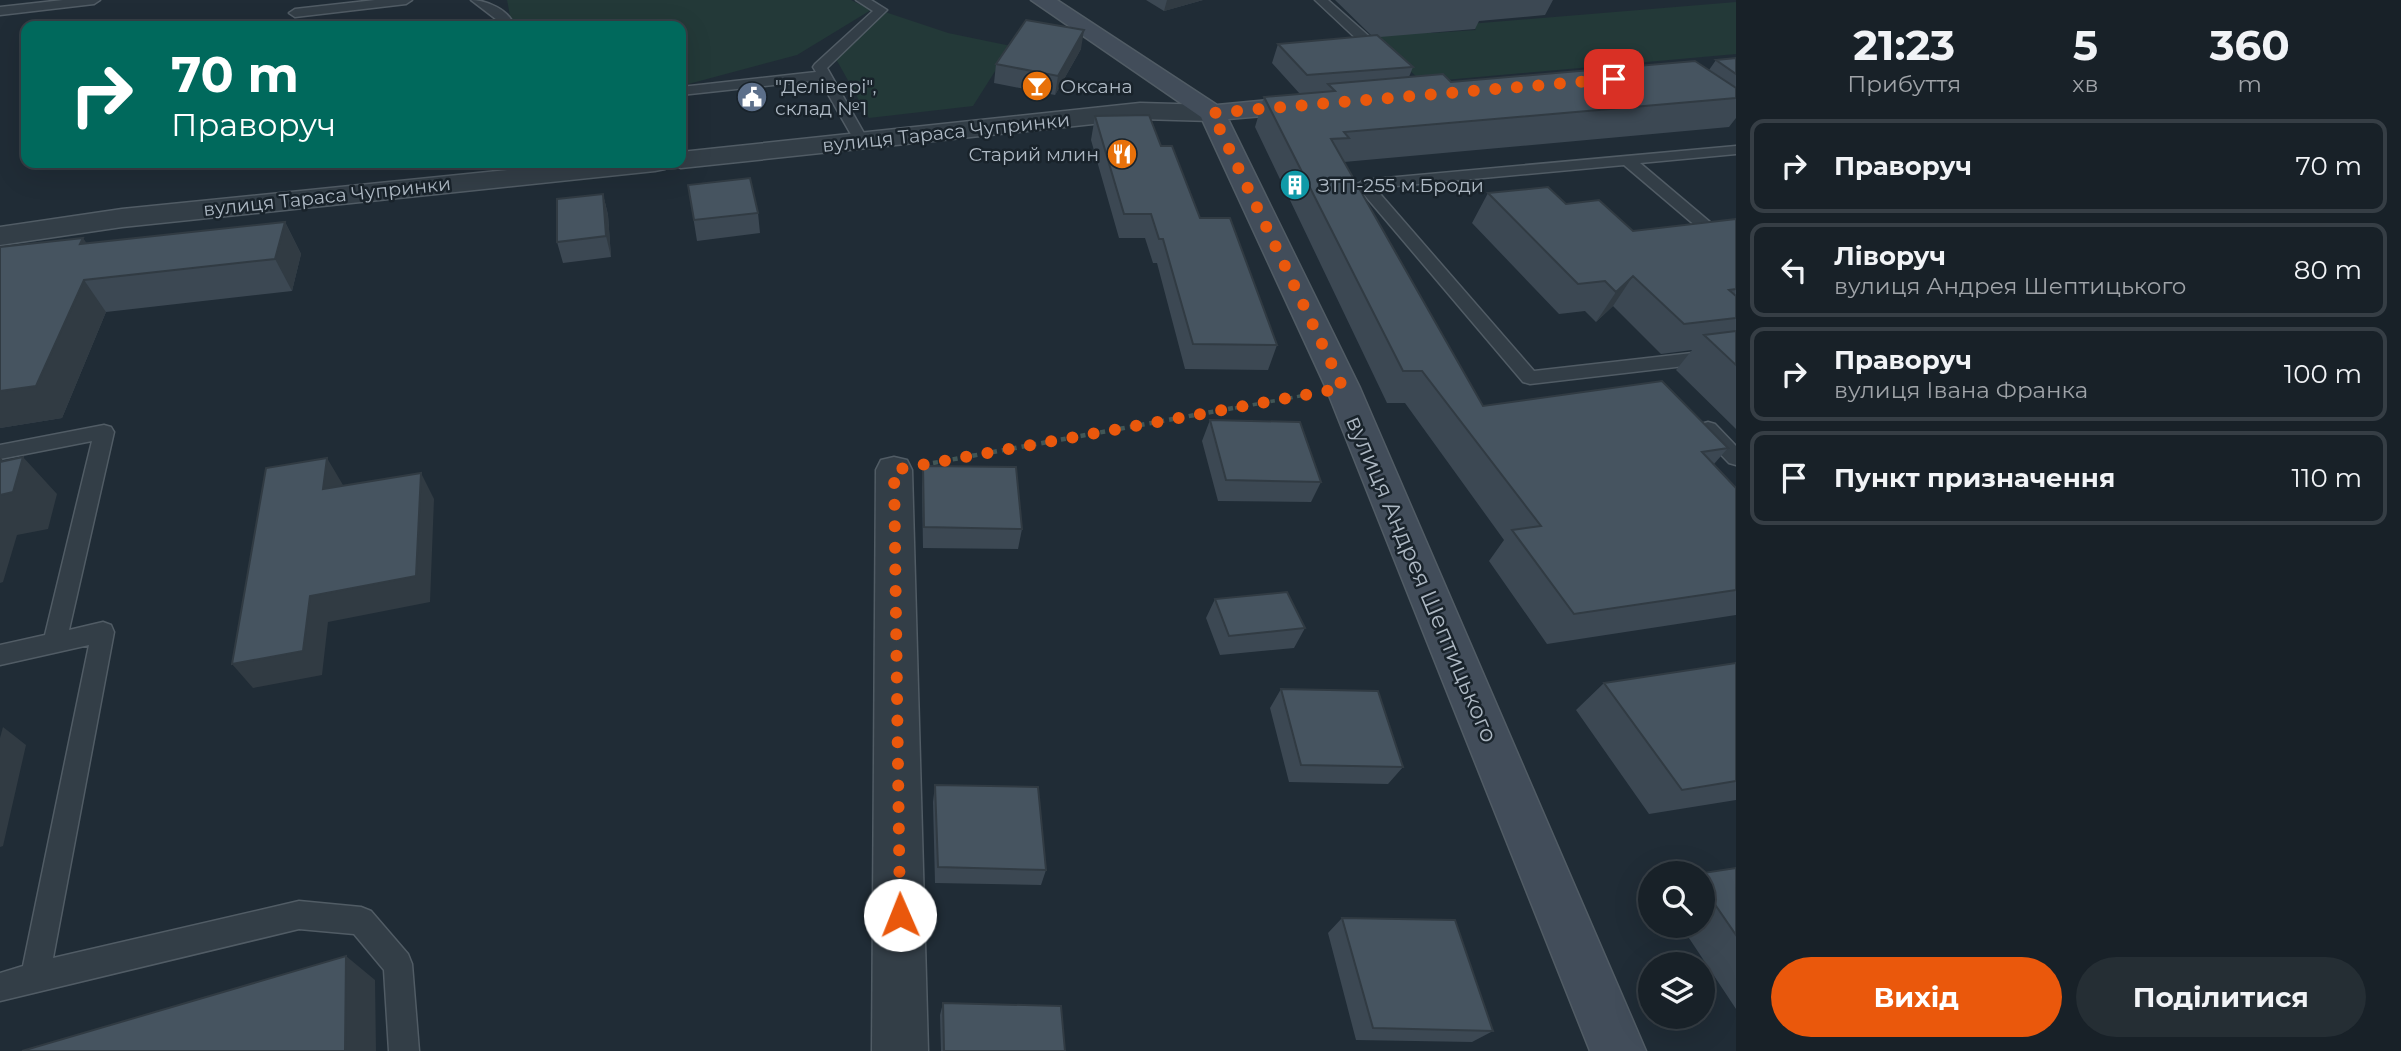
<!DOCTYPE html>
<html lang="uk">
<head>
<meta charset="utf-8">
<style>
	:root { --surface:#182128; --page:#252e34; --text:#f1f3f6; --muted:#9fa3a8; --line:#363e45; --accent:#ea580c }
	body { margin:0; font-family:Montserrat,sans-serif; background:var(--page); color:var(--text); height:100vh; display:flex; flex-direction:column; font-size:26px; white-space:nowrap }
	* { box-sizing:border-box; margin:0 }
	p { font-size:23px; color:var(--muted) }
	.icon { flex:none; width:38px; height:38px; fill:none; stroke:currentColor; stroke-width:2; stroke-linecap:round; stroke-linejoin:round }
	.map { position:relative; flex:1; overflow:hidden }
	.details { display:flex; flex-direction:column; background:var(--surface); width:665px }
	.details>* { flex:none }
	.top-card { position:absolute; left:21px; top:21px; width:665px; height:147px; border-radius:14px; box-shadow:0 7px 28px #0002,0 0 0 2px var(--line); background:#00695c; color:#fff; overflow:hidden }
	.fabs { position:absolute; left:1638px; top:861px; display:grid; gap:14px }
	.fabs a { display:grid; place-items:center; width:77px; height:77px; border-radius:50%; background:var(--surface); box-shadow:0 7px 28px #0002,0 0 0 2px var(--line); font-size:35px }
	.pin { position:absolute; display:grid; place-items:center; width:60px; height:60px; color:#fff; margin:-30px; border-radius:14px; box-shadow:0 4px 10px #0006 }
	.me { position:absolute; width:77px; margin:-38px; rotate:359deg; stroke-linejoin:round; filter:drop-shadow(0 0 5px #0008) }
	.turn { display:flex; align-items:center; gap:24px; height:147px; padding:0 35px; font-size:32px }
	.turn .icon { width:91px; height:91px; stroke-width:2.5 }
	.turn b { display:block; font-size:49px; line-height:60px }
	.eta { display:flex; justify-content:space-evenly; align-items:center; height:119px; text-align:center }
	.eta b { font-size:42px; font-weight:700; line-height:49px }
	.action { display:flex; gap:14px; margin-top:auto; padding:14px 35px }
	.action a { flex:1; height:80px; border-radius:42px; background:var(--accent); color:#fff; font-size:28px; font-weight:700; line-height:80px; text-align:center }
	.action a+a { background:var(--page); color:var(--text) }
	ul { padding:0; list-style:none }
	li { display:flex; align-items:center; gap:21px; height:94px; margin:0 14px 10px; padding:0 21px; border:4px solid var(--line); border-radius:14px }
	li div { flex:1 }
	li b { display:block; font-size:26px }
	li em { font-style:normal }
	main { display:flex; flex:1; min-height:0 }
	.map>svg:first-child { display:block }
	.green { fill:#233938 }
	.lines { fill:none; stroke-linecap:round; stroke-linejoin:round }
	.service-casing { stroke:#515c65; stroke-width:3 }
	.minor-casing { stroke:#515c65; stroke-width:3 }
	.tertiary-casing { stroke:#515c65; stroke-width:3 }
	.secondary-casing { stroke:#515c65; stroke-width:3 }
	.path-far1 { stroke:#415656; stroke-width:3.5; stroke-dasharray:4.5 4.5; stroke-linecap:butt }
	.path { stroke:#415656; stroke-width:4.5; stroke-dasharray:5 5; stroke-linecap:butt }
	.service { fill:#333e47; fill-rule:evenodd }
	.minor { fill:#333e47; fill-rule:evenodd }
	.tertiary { fill:#333e47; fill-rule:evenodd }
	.secondary { fill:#424d5a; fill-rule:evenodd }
	.wall { fill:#3c4853 }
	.shaded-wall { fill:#313b43 }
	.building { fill:#465460; stroke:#313b43; stroke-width:2 }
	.route { stroke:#ea580c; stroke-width:12; stroke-dasharray:0 21.6 }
	.labels { text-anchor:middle; stroke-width:5; stroke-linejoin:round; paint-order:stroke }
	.far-poi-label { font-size:19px; fill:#aeb9c4; stroke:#19232b; text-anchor:start }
	.far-street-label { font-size:19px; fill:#aeb9c4; stroke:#19232b }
	.street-label { font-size:23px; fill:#aeb9c4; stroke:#19232b }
</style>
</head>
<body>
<main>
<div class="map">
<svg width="1736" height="1051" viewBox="0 0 1736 1051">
	<rect width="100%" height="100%" fill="#202c36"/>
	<!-- green -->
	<path class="green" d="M 507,0 L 851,0 L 871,10 L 797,55 L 681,86 L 681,26 L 512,26 Z
		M 1736,2 L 1736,54 L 1422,82 L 1369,32 L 1425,28 L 1432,33 L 1476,30 L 1469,24 Z
		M 885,12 L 948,33 L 1011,46 L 973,106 L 869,118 L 836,59 Z"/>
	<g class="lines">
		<!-- service casing -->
		<g class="service-casing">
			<path id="service" d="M 63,0 L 100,0 L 94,4 L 0,15 L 0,7 Z
				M 375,0 L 412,0 L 406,4 L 295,17 L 289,13 L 295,9 Z
				M 471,0 C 486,0 510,10 514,26 L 502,26 L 501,23 Z
				M 856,0 L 871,0 L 887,10 L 827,68 L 869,142 L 867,145 L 857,145 L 820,80 L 681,95 L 681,87 L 816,72 L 813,67 L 815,64 L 873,11 Z
				M 1315,0 L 1328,0 L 1388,53 L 1388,59 L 1378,59 Z
				M 1736,146 L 1736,154 L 1640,163 L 1736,244 L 1736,257 L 1730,255 L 1624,165 L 1375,188 L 1534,371 L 1736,348 L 1736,360 L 1530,384 L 1523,382 L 1356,185 L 1364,180 Z
				M 1708,422 L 1715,424 L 1736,446 L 1736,465 L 1729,463 L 1701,434 L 1698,429 L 1701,424 Z
				M 104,425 L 111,427 L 114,432 L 69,630 L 103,622 L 111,625 L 114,632 L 53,958 L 299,901 L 361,907 L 371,911 L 408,954 L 412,964 L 419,1051 L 389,1051 L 384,970 L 354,934 L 299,929 L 0,1001 L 0,973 L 23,966 L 89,645 L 0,665 L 0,645 L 45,635 L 92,441 L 0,459 L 0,445 Z"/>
		</g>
		<!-- minor casing -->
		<g class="minor-casing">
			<path id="minor" d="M 894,457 L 907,460 L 912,470 L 928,1051 L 872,1051 L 876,470 L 881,460 Z"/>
		</g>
		<!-- tertiary casing -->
		<g class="tertiary-casing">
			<path id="tertiary" d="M 1140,103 L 1212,105 L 1221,108 L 1225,113 L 1221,118 L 1212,121 L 1140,119 L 681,168 L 669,163 L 681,163 L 681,152 Z
				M 578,163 L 669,163 L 665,169 L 655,171 L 122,227 L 0,245 L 0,227 L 122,209 Z"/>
		</g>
		<!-- secondary casing -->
		<g class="secondary-casing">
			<path id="secondary" d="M 1031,0 L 1057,0 L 1217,105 L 1311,96 L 1320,99 L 1324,104 L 1320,109 L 1311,112 L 1228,119 L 1360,388 L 1646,1051 L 1590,1051 L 1326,388 L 1201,117 Z"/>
		</g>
		<!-- path-far1 -->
		<path class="path-far1" d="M 1235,408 L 1306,395"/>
		<!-- path -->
		<path class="path" d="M 933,463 L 1244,406"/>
		<!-- service -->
		<use href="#service" class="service"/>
		<!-- minor -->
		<use href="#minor" class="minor"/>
		<!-- tertiary -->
		<use href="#tertiary" class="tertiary"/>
		<!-- secondary -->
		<use href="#secondary" class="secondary"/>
	</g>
	<!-- wall -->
	<path class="wall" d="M 1146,0 L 1203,0 L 1164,11 Z
		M 1335,0 L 1553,0 L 1545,15 L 1479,21 L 1475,29 L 1380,37 L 1413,67 L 1409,77 L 1451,82 L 1709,70 L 1716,60 L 1736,58 L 1736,118 L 1729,127 L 1344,162 L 1483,406 L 1728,448 L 1714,464 L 1736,488 L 1736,615 L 1547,644 L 1489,561 L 1504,540 L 1405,403 L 1387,403 L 1255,127 L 1264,97 L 1300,94 L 1272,63 L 1278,44 L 1372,36 Z
		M 1081,49 L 1055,95 L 994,83 L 996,64 Z
		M 1095,116 L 1161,146 L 1200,218 L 1277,345 L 1268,370 L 1185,369 L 1157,263 L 1153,263 L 1145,238 L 1119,238 L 1091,140 Z
		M 688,185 L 758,213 L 760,233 L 697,241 Z
		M 1488,193 L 1566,204 L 1633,231 L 1736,219 L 1736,429 L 1676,370 L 1692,350 L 1661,354 L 1613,306 L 1596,322 L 1585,311 L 1559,314 L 1472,223 Z
		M 603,194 L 608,215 L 611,257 L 563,263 L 557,242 Z
		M 285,222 L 301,254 L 292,291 L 106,312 L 62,418 L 0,428 L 0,247 L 87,244 Z
		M 1210,420 L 1321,482 L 1311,502 L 1218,501 L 1202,441 Z
		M 923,466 L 1022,529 L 1018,549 L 923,548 L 922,487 Z
		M 1215,599 L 1305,628 L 1294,648 L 1220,655 L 1206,618 Z
		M 1736,663 L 1736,800 L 1649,814 L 1576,710 L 1604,683 Z
		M 1281,689 L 1403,767 L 1388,784 L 1289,782 L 1270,708 Z
		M 935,785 L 1046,870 L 1041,885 L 935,883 L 933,802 Z
		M 1736,868 L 1736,1009 L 1681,926 L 1703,926 L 1703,873 Z
		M 1342,918 L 1493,1031 L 1472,1042 L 1356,1040 L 1328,933 Z
		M 943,1003 L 1065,1051 L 941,1051 L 940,1015 Z"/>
	<!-- shaded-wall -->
	<path class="shaded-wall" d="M 1167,0 L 1203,0 L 1164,11 Z
		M 1084,30 L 1081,49 L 1055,95 L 1058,76 Z
		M 603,194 L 608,215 L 611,257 L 606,236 Z
		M 285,222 L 301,254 L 292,291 L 275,259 Z
		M 83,238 L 105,269 L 80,244 Z
		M 1633,276 L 1613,306 L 1596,322 L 1616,292 Z
		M 84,280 L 106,312 L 62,418 L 0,428 L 0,391 Z
		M 0,457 L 17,476 L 23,457 L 57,494 L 48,529 L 17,535 L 3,582 L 0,583 Z
		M 327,458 L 343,485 L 339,516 L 323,489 Z
		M 421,473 L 434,499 L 430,602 L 328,622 L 322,675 L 253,688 L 232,664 L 310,596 Z
		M 3,727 L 26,745 L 3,846 L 0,847 L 0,738 Z
		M 346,956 L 375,980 L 376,1051 L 345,1051 Z"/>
	<!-- building -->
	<path class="building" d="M 1026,20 L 1084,30 L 1058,76 L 996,64 Z
		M 1377,35 L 1413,67 L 1307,75 L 1278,44 Z
		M 1736,58 L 1736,74 L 1716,60 Z
		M 1695,61 L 1736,88 L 1736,98 L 1344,132 L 1349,138 L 1331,139 L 1483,406 L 1662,381 L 1728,448 L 1702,452 L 1736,488 L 1736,590 L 1574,614 L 1512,530 L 1541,526 L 1422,371 L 1403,371 L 1264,97 L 1335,91 L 1328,84 L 1443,74 L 1451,82 Z
		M 1149,115 L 1161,146 L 1172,146 L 1200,218 L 1230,218 L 1277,345 L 1193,344 L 1163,239 L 1159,239 L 1151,214 L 1124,214 L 1095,116 Z
		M 750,178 L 758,213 L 694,220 L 688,185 Z
		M 1548,187 L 1566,204 L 1599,200 L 1633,231 L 1736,219 L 1736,289 L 1729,290 L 1736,296 L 1736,318 L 1684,324 L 1633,276 L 1616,292 L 1605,281 L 1578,284 L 1488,193 Z
		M 603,194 L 606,236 L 557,242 L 557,199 Z
		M 285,222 L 275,259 L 84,280 L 36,386 L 0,391 L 0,247 L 83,238 L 80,244 Z
		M 1736,331 L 1736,365 L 1704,335 Z
		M 1210,420 L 1300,422 L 1321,482 L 1226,480 Z
		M 23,457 L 13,492 L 0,495 L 0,462 Z
		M 327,458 L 323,489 L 421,473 L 416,576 L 310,596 L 303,651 L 232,664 L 266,468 Z
		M 923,466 L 1016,467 L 1022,529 L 924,527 Z
		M 1287,592 L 1305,628 L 1229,636 L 1215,599 Z
		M 1736,663 L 1736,781 L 1682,790 L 1604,683 Z
		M 1281,689 L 1378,691 L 1403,767 L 1301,765 Z
		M 935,785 L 1038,787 L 1046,870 L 938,867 Z
		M 1736,868 L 1736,935 L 1703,887 L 1703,873 Z
		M 1342,918 L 1455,920 L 1493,1031 L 1373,1028 Z
		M 346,956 L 345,1051 L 22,1051 Z
		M 943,1003 L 1061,1006 L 1065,1051 L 944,1051 Z"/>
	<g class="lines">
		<!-- route -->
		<path class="route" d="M 900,915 L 894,470 L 1343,388 L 1212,113 L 1614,79"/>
	</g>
	<!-- icons -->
	<defs>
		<g id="bar-disc" transform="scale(1.575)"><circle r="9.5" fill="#e8710a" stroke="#19232b"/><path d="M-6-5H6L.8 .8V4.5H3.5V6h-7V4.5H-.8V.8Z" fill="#fff"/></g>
		<g id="civic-disc" transform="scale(1.575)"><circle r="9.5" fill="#5c6f8a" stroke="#19232b"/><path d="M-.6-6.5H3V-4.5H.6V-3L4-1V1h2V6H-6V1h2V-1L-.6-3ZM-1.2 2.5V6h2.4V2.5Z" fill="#fff"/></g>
		<g id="restaurant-disc" transform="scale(1.575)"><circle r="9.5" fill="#e8710a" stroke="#19232b"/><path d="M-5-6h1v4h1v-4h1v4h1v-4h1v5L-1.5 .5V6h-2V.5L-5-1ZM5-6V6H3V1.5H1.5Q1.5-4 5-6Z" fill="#fff"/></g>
		<g id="building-disc" transform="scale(1.575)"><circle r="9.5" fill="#0f9aa8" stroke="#19232b"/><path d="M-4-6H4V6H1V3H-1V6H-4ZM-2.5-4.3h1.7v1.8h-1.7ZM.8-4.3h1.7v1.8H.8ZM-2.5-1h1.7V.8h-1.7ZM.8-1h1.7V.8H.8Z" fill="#fff"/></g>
	</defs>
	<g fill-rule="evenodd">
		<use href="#bar-disc" x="1037" y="86"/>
		<use href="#civic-disc" x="752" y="97"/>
		<use href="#restaurant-disc" x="1122" y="154"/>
		<use href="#building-disc" x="1295" y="185"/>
	</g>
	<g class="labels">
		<!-- far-poi labels -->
		<g class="far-poi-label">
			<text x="775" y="93">"Делівері",<tspan x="775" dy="22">склад №1</tspan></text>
			<text x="1060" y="93">Оксана</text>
			<text x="1099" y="161" text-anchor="end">Старий млин</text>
			<text x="1318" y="192">ЗТП-255 м.Броди</text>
		</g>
		<!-- far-street labels -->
		<g class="far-street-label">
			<text transform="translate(946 132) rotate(-6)" y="7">вулиця Тараса Чупринки</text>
			<text transform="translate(327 196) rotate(-6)" y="7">вулиця Тараса Чупринки</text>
		</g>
		<!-- street labels -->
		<g class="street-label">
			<text transform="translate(1422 579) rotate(67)" y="8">вулиця Андрея Шептицького</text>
		</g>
	</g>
</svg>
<div class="fabs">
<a><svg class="icon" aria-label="search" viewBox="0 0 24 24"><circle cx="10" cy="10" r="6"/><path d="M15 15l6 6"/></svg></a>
<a><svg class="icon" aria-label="layers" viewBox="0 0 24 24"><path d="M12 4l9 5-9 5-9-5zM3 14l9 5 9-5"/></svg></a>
</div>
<div class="pin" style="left:1614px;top:79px;background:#d93025"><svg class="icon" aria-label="arrive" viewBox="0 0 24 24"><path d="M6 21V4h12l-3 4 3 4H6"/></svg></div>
<svg class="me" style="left:900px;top:915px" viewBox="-20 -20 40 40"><circle r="19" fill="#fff"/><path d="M0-13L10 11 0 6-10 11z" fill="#ea580c"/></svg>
<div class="top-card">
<div class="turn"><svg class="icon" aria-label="right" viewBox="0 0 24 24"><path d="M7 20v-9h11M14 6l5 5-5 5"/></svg><div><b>70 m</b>Праворуч</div></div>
</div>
</div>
<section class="details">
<div class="eta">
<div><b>21:23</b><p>Прибуття</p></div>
<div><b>5</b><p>хв</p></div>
<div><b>360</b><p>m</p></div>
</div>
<ul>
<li><svg class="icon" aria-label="right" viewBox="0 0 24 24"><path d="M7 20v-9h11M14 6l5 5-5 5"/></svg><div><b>Праворуч</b></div><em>70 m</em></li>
<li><svg class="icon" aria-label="left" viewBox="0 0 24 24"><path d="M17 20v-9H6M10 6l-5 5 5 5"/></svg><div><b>Ліворуч</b><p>вулиця Андрея Шептицького</p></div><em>80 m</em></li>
<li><svg class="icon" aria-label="right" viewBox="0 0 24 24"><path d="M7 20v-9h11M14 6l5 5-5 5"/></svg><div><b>Праворуч</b><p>вулиця Івана Франка</p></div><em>100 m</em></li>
<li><svg class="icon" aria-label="arrive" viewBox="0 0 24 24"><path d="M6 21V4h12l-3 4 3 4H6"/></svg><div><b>Пункт призначення</b></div><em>110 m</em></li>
</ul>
<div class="action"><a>Вихід</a><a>Поділитися</a></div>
</section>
</main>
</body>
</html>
